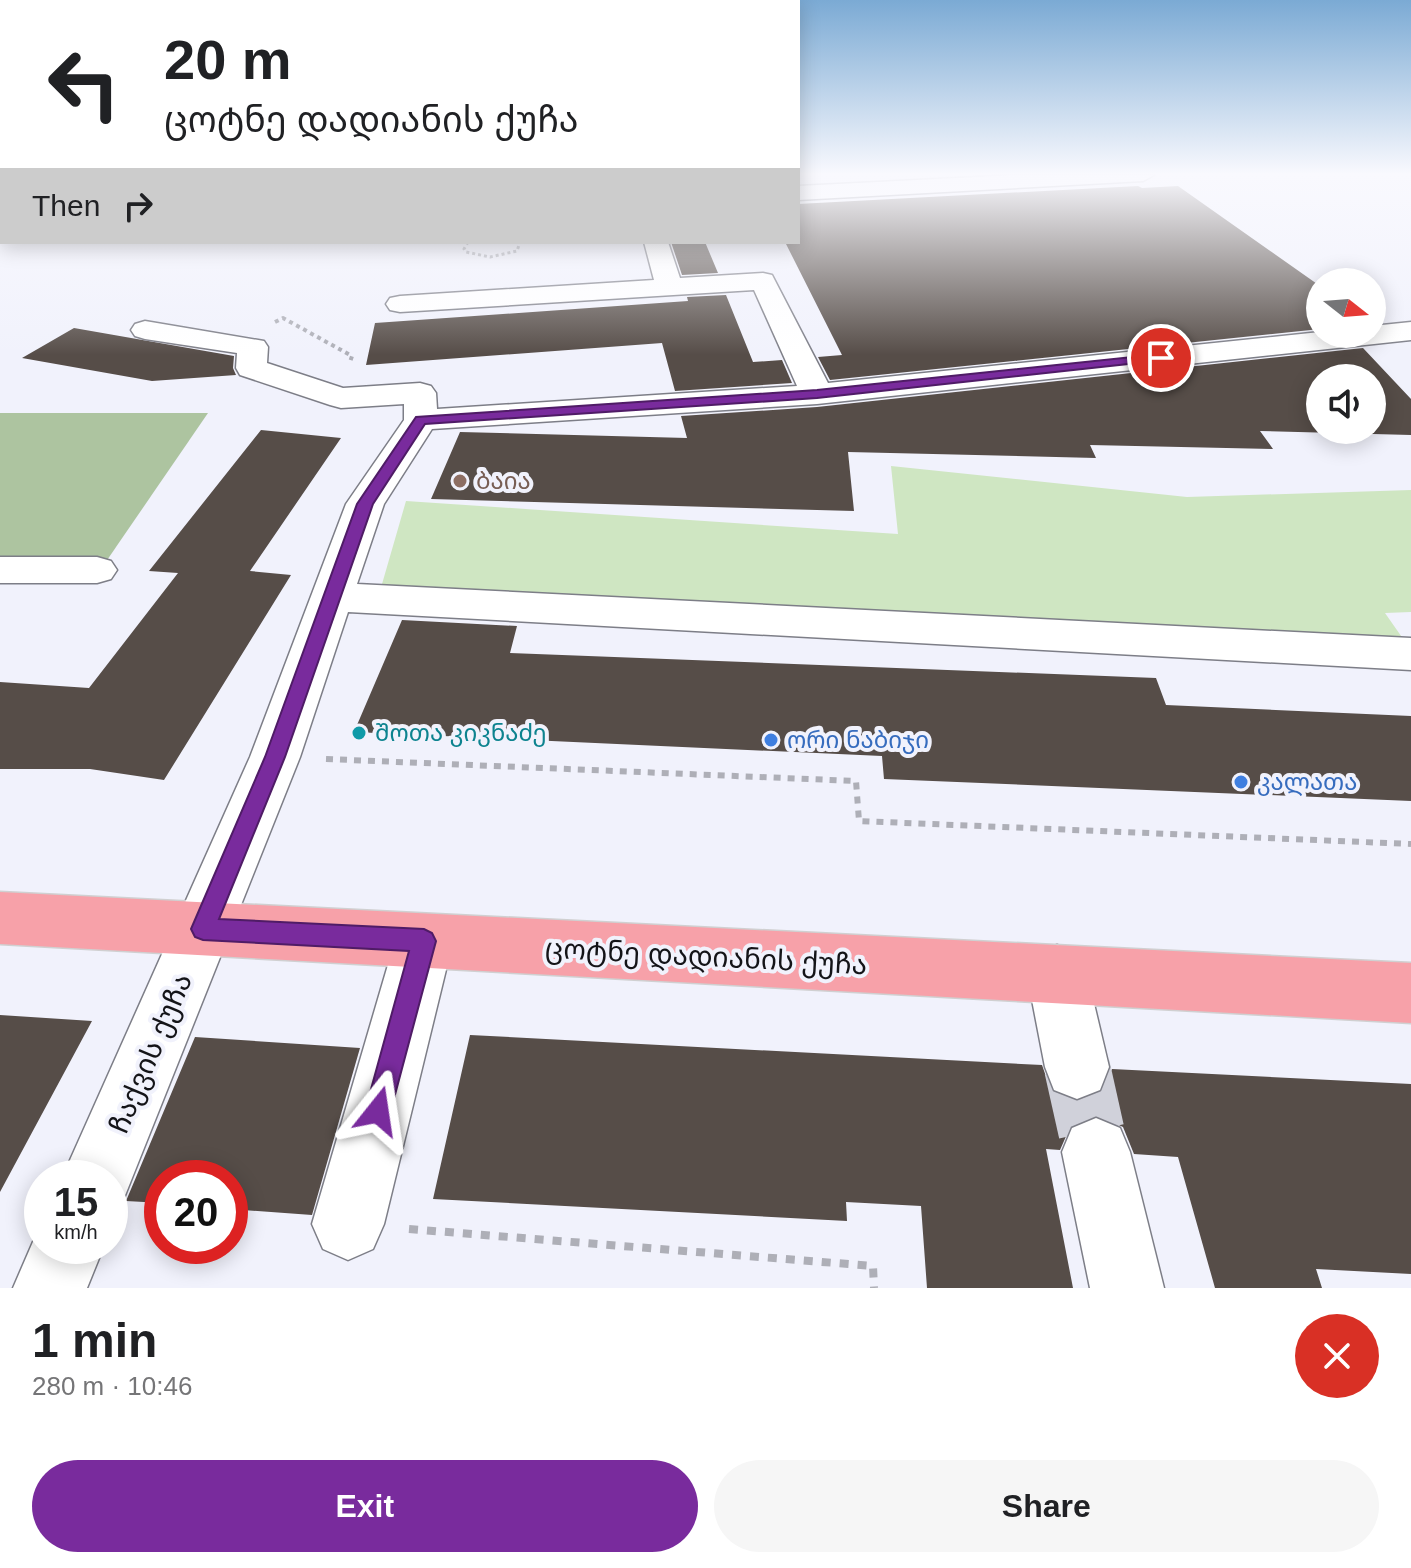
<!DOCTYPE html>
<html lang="en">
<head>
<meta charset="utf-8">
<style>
	:root { --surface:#fff; --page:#f6f6f6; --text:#202124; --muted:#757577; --accent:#792b9d }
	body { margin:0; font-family:Arial,"Noto Sans Georgian",sans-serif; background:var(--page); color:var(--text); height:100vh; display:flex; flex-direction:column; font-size:30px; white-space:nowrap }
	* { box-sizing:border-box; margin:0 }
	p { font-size:26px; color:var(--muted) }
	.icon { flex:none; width:44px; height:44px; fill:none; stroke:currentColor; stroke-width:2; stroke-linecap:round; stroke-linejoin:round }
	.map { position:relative; height:1288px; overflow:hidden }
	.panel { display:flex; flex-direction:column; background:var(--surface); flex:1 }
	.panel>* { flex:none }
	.banner { position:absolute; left:0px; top:0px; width:800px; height:244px; box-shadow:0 4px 20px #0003; background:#fff; color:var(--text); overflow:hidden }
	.needle { width:52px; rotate:107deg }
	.tools { position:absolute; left:1306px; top:268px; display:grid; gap:16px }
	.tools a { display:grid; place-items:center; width:80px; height:80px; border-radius:50%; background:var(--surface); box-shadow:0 4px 20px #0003; font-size:40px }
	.speed { position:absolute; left:24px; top:1160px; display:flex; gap:16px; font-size:40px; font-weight:700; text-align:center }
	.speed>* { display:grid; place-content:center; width:104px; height:104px; border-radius:50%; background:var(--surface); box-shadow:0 4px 20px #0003; line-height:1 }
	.speed small { font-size:20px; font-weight:400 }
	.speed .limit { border:12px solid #d22; background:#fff; color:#111 }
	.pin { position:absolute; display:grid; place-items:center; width:68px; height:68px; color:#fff; margin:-34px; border:4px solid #fff; border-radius:50%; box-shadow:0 2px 8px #0007 }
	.me { position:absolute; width:88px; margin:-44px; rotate:15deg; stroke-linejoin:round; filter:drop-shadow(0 0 6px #0008) }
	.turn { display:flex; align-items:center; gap:28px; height:168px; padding:0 32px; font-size:36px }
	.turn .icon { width:104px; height:104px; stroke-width:2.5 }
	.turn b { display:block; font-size:56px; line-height:68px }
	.then { display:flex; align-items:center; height:76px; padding:0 32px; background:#0003; gap:16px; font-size:30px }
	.round { display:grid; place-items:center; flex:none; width:84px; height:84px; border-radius:42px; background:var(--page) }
	.summary { display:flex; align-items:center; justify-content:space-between; height:136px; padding:0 32px }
	h1 { font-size:48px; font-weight:800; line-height:60px }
	.action { display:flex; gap:16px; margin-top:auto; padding:16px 32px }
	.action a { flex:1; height:92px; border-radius:48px; background:var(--accent); color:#fff; font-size:32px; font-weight:800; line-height:92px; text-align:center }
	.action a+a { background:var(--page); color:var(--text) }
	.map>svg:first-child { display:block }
	.green { fill:#cfe6c2 }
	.forest { fill:#adc4a0 }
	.building { fill:#564d48; fill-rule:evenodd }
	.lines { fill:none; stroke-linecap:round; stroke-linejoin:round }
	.minor-tunnel { stroke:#d0d1da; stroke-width:66; stroke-dasharray:66 33; stroke-linecap:butt }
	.minor-casing { stroke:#7d7e87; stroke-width:3 }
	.major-casing { stroke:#d0d0d1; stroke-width:3 }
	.path-far3 { stroke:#aeafb7; stroke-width:3; stroke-dasharray:3 3; stroke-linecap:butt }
	.path-far2 { stroke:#aeafb7; stroke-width:4; stroke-dasharray:4 4; stroke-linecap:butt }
	.path-far1 { stroke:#aeafb7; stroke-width:6; stroke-dasharray:7 7; stroke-linecap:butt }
	.path { stroke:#aeafb7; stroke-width:8; stroke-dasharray:9 9; stroke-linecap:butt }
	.minor { fill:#fff; fill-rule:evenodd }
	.major { fill:#f7a1a9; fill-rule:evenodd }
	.route { fill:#792b9d; stroke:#4f1c66; stroke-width:2 }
	.education-dot { fill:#8d6e63; stroke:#f1f2fc; stroke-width:3 }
	.culture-dot { fill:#0f9aa8; stroke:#f1f2fc; stroke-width:3 }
	.shop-dot { fill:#3f7fe0; stroke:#f1f2fc; stroke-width:3 }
	.labels { text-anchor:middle; stroke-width:8; stroke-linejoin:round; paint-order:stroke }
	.education-label { font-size:24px; fill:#785e54; stroke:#f1f2fc; text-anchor:start }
	.culture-label { font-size:24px; fill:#0d838f; stroke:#f1f2fc; text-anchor:start }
	.shop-label { font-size:24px; fill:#366cbe; stroke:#f1f2fc; text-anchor:start }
	.near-street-label { font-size:28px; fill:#141418; stroke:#f1f2fc }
</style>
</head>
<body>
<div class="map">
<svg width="1411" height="1288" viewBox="0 0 1411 1288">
	<rect width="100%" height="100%" fill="#f1f2fc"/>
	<!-- green -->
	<path class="green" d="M 891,466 L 1187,497 L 1411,490 L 1411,612 L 1385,613 L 1406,643 L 380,591 L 406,501 L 898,534 Z"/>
	<!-- forest -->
	<path class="forest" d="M 0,413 L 208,413 L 103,566 L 0,566 Z"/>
	<!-- building -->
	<path class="building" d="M 1138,186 L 1142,188 L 1178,186 L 1320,286 L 1320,329 L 830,380 L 818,357 L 842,355 L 785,242 L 798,242 L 798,204 Z
		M 671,242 L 705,242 L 718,273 L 682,275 Z
		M 726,295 L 753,362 L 782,360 L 792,383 L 675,391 L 662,343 L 366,365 L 375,323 L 688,301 L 687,297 Z
		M 74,328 L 234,356 L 233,368 L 236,375 L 152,381 L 22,358 Z
		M 1363,348 L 1411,399 L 1411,435 L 1260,431 L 1273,449 L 1090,445 L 1096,458 L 848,452 L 854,511 L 431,499 L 460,432 L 687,438 L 681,416 L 817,407 ZM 1320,378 L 1372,378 L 1372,430 L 1320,430 Z
		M 261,430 L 341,438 L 250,571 L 291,575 L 164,780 L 90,769 L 0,769 L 0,682 L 89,688 L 178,573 L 149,571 Z
		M 402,620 L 517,626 L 510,653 L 1156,678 L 1166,705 L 1411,716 L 1411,801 L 884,779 L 882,756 L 354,732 Z
		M 0,1015 L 92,1021 L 0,1192 Z
		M 470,1035 L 1042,1065 L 1051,1091 L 1076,1102 L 1101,1093 L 1112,1069 L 1411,1084 L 1411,1274 L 1316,1269 L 1322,1288 L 1215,1288 L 1178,1157 L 1134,1154 L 1123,1127 L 1097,1115 L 1071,1125 L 1060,1150 L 1046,1149 L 1073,1288 L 927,1288 L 921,1206 L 846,1202 L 847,1221 L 433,1199 Z
		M 195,1037 L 360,1048 L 312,1215 L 230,1209 L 230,1178 L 162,1178 L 162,1203 L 126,1201 Z"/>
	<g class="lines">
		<!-- minor-tunnel -->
		<path class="minor-tunnel" d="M 1077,1067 L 1096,1152"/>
		<!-- minor casing -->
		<g class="minor-casing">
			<path id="minor" d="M 1015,175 L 1154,175 L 1143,181 L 798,200 L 798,186 Z
				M 2,178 L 2,193 L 0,194 L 0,179 Z
				M 644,242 L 668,242 L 680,278 L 763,273 L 772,275 L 828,383 L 1320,332 L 1372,334 L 1372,326 L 1411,322 L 1411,340 L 817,404 L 432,429 L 384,504 L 357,584 L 1411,638 L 1411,670 L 348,612 L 300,757 L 132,1178 L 122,1203 L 110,1207 L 110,1178 L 62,1178 L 250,757 L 346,504 L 404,420 L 404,404 L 341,408 L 330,405 L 240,375 L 236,368 L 237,353 L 145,339 L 135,336 L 131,330 L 135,324 L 145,321 L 264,341 L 268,347 L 267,363 L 343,388 L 420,383 L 431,386 L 436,393 L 437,409 L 797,386 L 754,290 L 400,312 L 390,310 L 386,304 L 390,298 L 400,296 L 654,280 Z
				M 0,557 L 97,557 L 111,561 L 117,570 L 111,579 L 97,583 L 0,583 Z
				M 424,914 L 445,922 L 453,941 L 384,1224 L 373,1249 L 348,1260 L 323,1249 L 312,1224 L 395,941 L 403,922 Z
				M 1057,945 L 1078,954 L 1087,974 L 1109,1067 L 1100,1090 L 1077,1099 L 1054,1090 L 1045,1067 L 1027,974 L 1036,954 Z
				M 1096,1118 L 1120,1128 L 1130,1152 L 1164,1288 L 1090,1288 L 1062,1152 L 1072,1128 Z
				M 42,1221 L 42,1246 L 104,1246 L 87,1288 L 13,1288 Z"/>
		</g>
		<!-- major casing -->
		<g class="major-casing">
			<path id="major" d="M 0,892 L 1411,963 L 1411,1023 L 0,944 Z"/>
		</g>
		<!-- path-far3 -->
		<path class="path-far3" d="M 468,242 L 464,249 L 466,252 L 490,257 L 517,251 L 520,242"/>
		<!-- path-far2 -->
		<path class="path-far2" d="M 275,322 L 283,318 L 352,356 L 350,362"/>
		<!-- path-far1 -->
		<path class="path-far1" d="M 326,759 L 856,781 L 859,821 L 1411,844"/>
		<!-- path -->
		<path class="path" d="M 409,1229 L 873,1266 L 874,1288"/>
		<!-- minor -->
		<use href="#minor" class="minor"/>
		<!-- major -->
		<use href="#major" class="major"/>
	</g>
	<!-- sky -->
	<linearGradient id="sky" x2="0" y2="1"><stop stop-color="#7baad4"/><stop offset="0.49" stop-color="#f9f9fe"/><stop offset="1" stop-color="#f9f9fe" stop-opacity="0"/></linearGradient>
	<rect width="1411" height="355" fill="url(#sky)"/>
	<!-- route -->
	<path class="route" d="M 1161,354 L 1167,358 L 1165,360 L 817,398 L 425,424 L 373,504 L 285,757 L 219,919 L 424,929 L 432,933 L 436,941 L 388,1121 L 378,1125 L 369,1121 L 365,1111 L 409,951 L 203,940 L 195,937 L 191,929 L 265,757 L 357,504 L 416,417 L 817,390 Z"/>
	<!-- markers -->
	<circle class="education-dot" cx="460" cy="481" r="8"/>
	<circle class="culture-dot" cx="359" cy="733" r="8"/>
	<g class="shop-dot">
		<circle cx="771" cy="740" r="8"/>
		<circle cx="1241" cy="782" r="8"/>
	</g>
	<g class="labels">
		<!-- education labels -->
		<g class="education-label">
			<text x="476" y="489">ბაია</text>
		</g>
		<!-- culture labels -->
		<g class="culture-label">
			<text x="375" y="741">შოთა კიკნაძე</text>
		</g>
		<!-- shop labels -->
		<g class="shop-label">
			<text x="787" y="748">ორი ნაბიჯი</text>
			<text x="1257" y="790">კალათა</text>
		</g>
		<!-- near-street labels -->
		<g class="near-street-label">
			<text transform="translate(706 956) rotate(3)" y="10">ცოტნე დადიანის ქუჩა</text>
			<text transform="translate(150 1053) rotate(-67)" y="10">ჩაქვის ქუჩა</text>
		</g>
	</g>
</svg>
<div class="tools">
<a><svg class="needle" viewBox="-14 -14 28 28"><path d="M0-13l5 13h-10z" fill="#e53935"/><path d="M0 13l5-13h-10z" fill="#757577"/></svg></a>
<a><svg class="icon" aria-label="sound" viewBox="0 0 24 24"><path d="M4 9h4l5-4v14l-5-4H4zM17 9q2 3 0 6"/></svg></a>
</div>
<div class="speed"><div>15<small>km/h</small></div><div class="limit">20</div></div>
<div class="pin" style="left:1161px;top:358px;background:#d93025"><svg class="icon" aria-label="arrive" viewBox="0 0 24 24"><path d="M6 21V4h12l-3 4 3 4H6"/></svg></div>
<svg class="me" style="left:378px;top:1111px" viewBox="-20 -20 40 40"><path d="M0-17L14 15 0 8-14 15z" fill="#792b9d" stroke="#fff" stroke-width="4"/></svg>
<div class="banner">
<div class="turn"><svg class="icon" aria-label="left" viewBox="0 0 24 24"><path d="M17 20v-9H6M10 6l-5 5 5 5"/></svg><div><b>20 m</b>ცოტნე დადიანის ქუჩა</div></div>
<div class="then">Then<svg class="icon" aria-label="right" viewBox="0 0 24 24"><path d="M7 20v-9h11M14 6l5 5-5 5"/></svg></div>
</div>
</div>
<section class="panel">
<div class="summary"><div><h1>1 min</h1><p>280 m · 10:46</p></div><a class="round" style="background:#d93025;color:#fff"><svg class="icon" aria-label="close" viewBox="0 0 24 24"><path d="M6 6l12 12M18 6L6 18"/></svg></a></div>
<div class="action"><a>Exit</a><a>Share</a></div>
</section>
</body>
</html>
